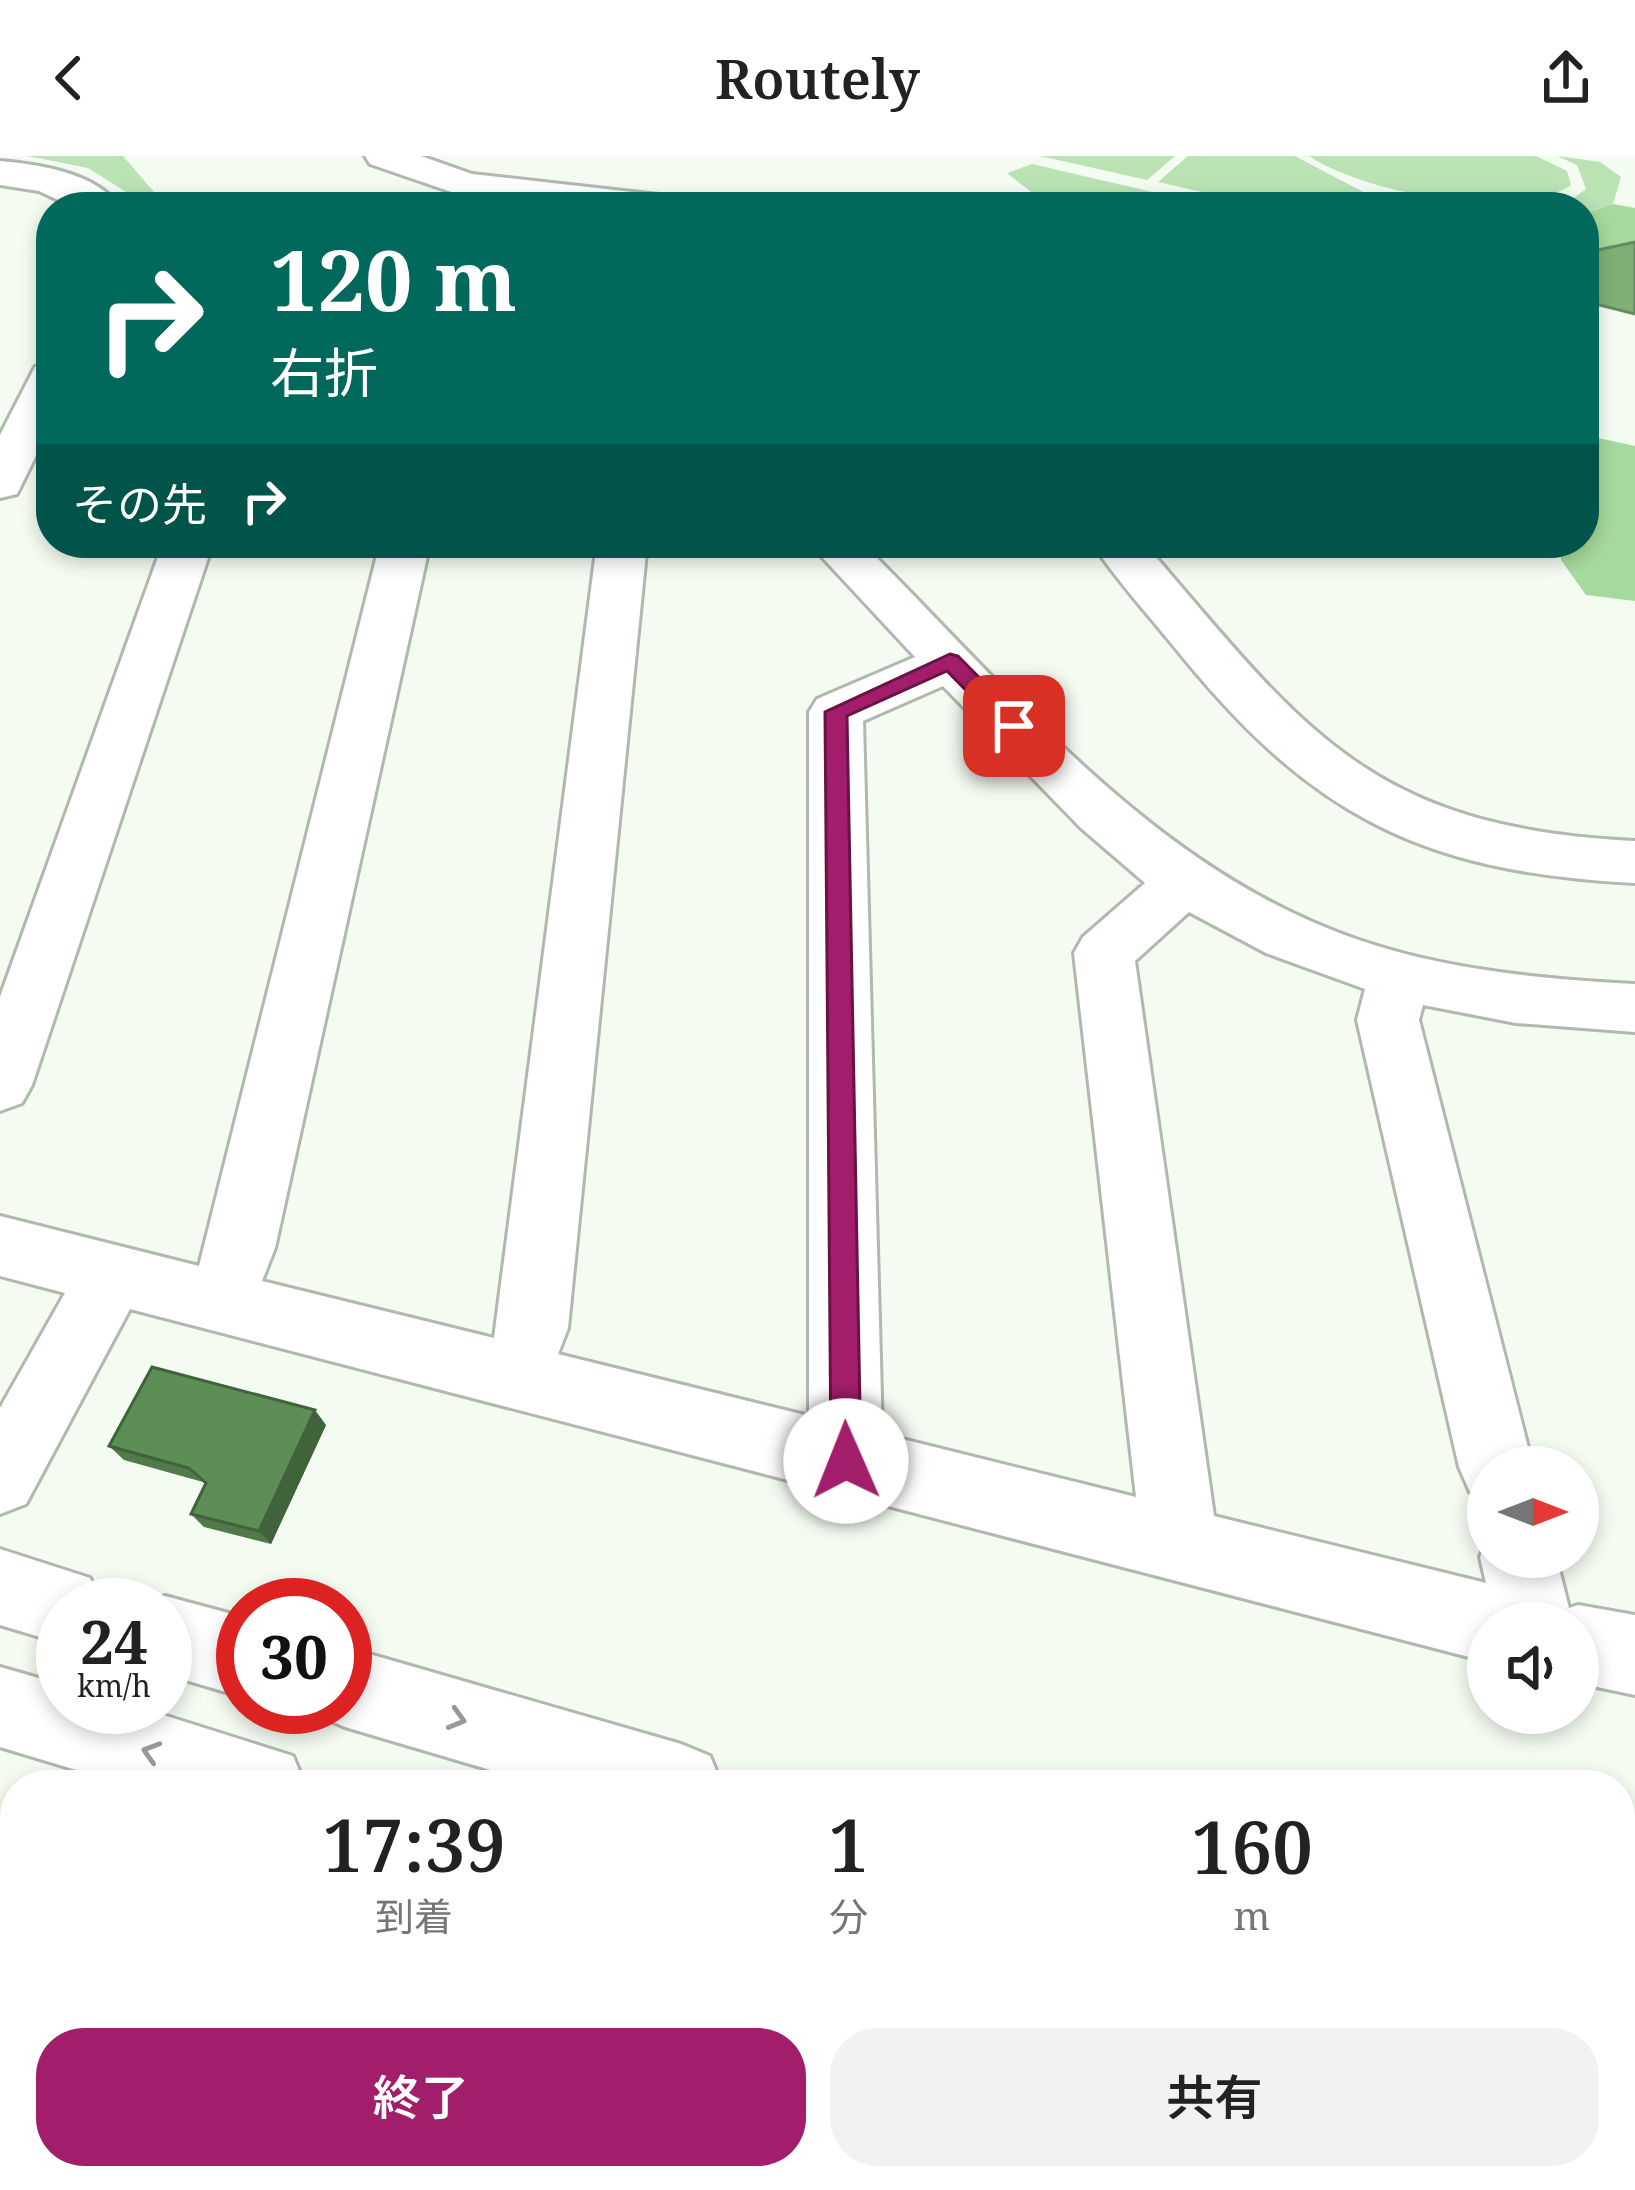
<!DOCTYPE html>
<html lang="ja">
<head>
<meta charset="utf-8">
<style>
	:root { --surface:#fff; --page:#f2f2f2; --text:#222; --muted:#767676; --accent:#a21d6a }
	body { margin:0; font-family:"Noto Serif","Noto Sans JP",serif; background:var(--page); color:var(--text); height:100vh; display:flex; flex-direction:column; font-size:45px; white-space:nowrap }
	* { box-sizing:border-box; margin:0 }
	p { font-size:39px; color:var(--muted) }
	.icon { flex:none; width:66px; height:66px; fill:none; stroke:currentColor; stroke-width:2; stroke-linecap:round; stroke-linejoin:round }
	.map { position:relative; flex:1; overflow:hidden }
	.sheet { position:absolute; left:0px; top:1614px; width:1635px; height:420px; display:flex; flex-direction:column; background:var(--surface); border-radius:48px 48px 0 0; box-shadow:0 6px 18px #0003 }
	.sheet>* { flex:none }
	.guide { position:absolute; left:36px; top:36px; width:1563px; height:366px; border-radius:48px; box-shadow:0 6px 18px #0003; background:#00695c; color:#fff; overflow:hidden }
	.needle { width:78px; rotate:90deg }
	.buttons { position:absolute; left:1467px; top:1290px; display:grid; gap:24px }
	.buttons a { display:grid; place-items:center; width:132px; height:132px; border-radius:50%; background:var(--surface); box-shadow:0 6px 18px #0003; font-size:60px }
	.speed { position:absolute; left:36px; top:1422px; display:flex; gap:24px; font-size:60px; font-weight:700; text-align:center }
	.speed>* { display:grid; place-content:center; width:156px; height:156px; border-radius:50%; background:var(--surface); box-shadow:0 6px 18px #0003; line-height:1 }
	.speed small { font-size:30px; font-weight:400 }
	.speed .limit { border:18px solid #d22; background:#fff; color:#111 }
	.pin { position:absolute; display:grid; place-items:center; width:102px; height:102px; color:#fff; margin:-51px; border-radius:24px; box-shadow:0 6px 18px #0006 }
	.me { position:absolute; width:132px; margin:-66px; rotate:359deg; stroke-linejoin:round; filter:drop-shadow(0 0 9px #0008) }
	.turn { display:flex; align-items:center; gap:42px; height:252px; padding:0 36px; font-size:54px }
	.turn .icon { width:156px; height:156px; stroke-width:2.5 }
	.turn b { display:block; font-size:84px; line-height:102px }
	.then { display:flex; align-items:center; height:114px; padding:0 36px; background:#0003; gap:24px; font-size:45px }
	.eta { display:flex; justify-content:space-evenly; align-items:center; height:204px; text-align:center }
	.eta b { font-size:72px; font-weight:600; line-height:84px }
	.action { display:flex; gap:24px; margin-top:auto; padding:24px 36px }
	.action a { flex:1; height:138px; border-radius:48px; background:var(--accent); color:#fff; font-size:48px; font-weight:600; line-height:138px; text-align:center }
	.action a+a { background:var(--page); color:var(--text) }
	header { display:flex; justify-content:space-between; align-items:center; height:156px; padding:0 36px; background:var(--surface); font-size:54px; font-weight:600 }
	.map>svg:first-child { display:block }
	.green { fill:#bae2b3 }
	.forest { fill:#a6d99d }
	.water { fill:#7eb075; stroke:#668a60; stroke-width:3 }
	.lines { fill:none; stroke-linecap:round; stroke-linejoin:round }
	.minor-casing { stroke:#b0b8af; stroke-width:6 }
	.minor { fill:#fff; fill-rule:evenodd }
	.wall { fill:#507a49 }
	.shaded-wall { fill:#41633c }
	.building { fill:#5d8e55; stroke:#41633c; stroke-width:3 }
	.oneway { stroke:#979897 }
	.route { fill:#a21d6a; stroke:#691345; stroke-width:3 }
</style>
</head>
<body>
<header><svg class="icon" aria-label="back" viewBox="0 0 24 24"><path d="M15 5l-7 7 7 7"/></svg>Routely<svg class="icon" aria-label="share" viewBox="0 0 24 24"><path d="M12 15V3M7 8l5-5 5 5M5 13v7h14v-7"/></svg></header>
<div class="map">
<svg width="1635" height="2034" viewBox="0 0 1635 2034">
	<rect width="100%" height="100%" fill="#f4fcf2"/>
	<!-- green -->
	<path class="green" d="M 28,0 L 123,0 L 167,51 L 150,51 L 88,12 Z
		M 1040,0 L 1175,0 L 1147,24 Z
		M 1188,0 L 1295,0 L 1365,37 L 1420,51 L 1268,51 L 1158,26 Z
		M 1309,0 L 1536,0 L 1567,15 L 1571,29 C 1516,67 1362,36 1309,0 Z
		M 1557,0 L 1600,6 L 1621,21 L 1613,48 L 1584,58 L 1584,51 L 1508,51 L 1571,44 L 1586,33 L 1577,9 Z
		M 1032,8 L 1217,51 L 1050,51 L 1007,17 Z"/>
	<!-- forest -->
	<path class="forest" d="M 1613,48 L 1635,52 L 1635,86 L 1584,97 L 1584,58 Z
		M 1584,279 L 1635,290 L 1635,445 L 1586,439 L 1561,404 L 1559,387 L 1584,387 Z"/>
	<!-- water -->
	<path class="water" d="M 1635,86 L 1635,158 L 1584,145 L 1584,97 Z"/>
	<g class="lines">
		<!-- minor casing -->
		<g class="minor-casing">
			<path id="minor" d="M 365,0 L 421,0 L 472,18 L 659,39 L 673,43 L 679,51 L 555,51 L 466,41 L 370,8 Z
				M 0,5 C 38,8 97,17 120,51 L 73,51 L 39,35 L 0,29 Z
				M 51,207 L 51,269 L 17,338 L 0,342 L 0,279 L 35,211 Z
				M 163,387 L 213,387 L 32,929 L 22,947 L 0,955 L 0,841 Z
				M 380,387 L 430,387 L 275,1092 L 262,1125 L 494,1182 L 597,387 L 647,387 L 568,1172 L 558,1198 L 809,1260 L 809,556 L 817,543 L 915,501 L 809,387 L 862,387 C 1011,535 1152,713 1356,783 C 1445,814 1541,823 1635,828 L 1635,876 L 1516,867 L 1423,849 L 1419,864 L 1533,1311 L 1488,1311 L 1488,1343 L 1470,1336 L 1459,1311 L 1357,864 L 1365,833 L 1266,797 L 1189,756 L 1135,805 L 1214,1360 L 1486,1427 L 1480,1401 L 1488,1382 L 1488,1401 L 1556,1401 L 1569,1452 L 1578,1449 L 1635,1459 L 1635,1539 L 1578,1527 L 1578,1467 L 1488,1467 L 1488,1506 L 130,1153 L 26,1348 L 0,1358 L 0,1252 L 65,1137 L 0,1120 L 0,1060 L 199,1110 ZM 943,530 L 1081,672 L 1145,727 L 1083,781 L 1074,797 L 1136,1341 L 882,1278 L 863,565 Z
				M 1092,387 L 1144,387 C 1305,575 1369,672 1635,685 L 1635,727 C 1417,716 1307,657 1172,488 C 1145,455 1116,423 1092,387 Z
				M 0,1393 L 90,1422 L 102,1449 L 63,1449 L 63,1488 L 0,1469 Z
				M 165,1440 L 243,1461 L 243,1541 L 165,1518 L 165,1449 L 143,1449 Z
				M 345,1491 L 681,1588 L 710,1600 L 722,1629 L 541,1629 L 345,1571 L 317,1559 L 313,1551 L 345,1551 Z
				M 0,1511 L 63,1529 L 63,1551 L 138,1551 L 293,1600 L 305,1629 L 126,1629 L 0,1591 Z
				M 1620,1855 L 1635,1859 L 1635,1949 L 1620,1945 Z
				M 1620,1967 L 1635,1971 L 1635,2034 L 1582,2034 L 1576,2019 L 1620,2019 Z"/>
		</g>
		<!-- minor -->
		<use href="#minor" class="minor"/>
	</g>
	<!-- wall -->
	<path class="wall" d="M 326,1269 L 271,1388 L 204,1371 L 191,1358 L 206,1329 L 203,1326 L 124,1304 L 109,1290 Z"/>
	<!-- shaded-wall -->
	<path class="shaded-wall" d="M 315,1254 L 326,1269 L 271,1388 L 259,1375 Z"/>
	<!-- building -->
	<path class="building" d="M 152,1211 L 315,1254 L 259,1375 L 191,1358 L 206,1327 L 189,1312 L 109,1290 Z"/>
	<!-- one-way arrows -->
	<defs><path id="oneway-chevron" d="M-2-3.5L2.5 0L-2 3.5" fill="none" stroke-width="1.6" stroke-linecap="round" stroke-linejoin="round" transform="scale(3)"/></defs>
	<g class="oneway">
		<use href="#oneway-chevron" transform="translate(457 1563) rotate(16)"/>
		<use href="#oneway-chevron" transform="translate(151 1596) rotate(-163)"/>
	</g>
	<!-- route -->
	<path class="route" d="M 950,498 L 958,500 L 1022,565 L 1022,575 L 1006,575 L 947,515 L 847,560 L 861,1305 L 857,1315 L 846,1319 L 835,1315 L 831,1305 L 825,556 Z"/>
</svg>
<div class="buttons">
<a><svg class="needle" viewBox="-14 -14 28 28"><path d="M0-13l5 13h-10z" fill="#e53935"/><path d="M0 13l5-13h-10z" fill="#767676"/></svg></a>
<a><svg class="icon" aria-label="sound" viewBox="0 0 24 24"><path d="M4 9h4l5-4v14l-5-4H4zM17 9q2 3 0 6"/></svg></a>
</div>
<div class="speed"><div>24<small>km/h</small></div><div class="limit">30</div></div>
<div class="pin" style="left:1014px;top:570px;background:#d93025"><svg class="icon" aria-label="arrive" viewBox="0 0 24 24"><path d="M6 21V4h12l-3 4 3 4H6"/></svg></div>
<svg class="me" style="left:846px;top:1305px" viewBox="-20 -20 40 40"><circle r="19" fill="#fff"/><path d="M0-13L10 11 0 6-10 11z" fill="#a21d6a"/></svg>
<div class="guide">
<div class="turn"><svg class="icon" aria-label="right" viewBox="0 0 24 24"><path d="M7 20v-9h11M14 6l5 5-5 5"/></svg><div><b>120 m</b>右折</div></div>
<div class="then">その先<svg class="icon" aria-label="right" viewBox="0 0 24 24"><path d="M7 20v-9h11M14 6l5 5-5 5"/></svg></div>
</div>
<section class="sheet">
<div class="eta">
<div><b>17:39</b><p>到着</p></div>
<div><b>1</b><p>分</p></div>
<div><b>160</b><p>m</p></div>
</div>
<div class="action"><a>終了</a><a>共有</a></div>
</section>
</div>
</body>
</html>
